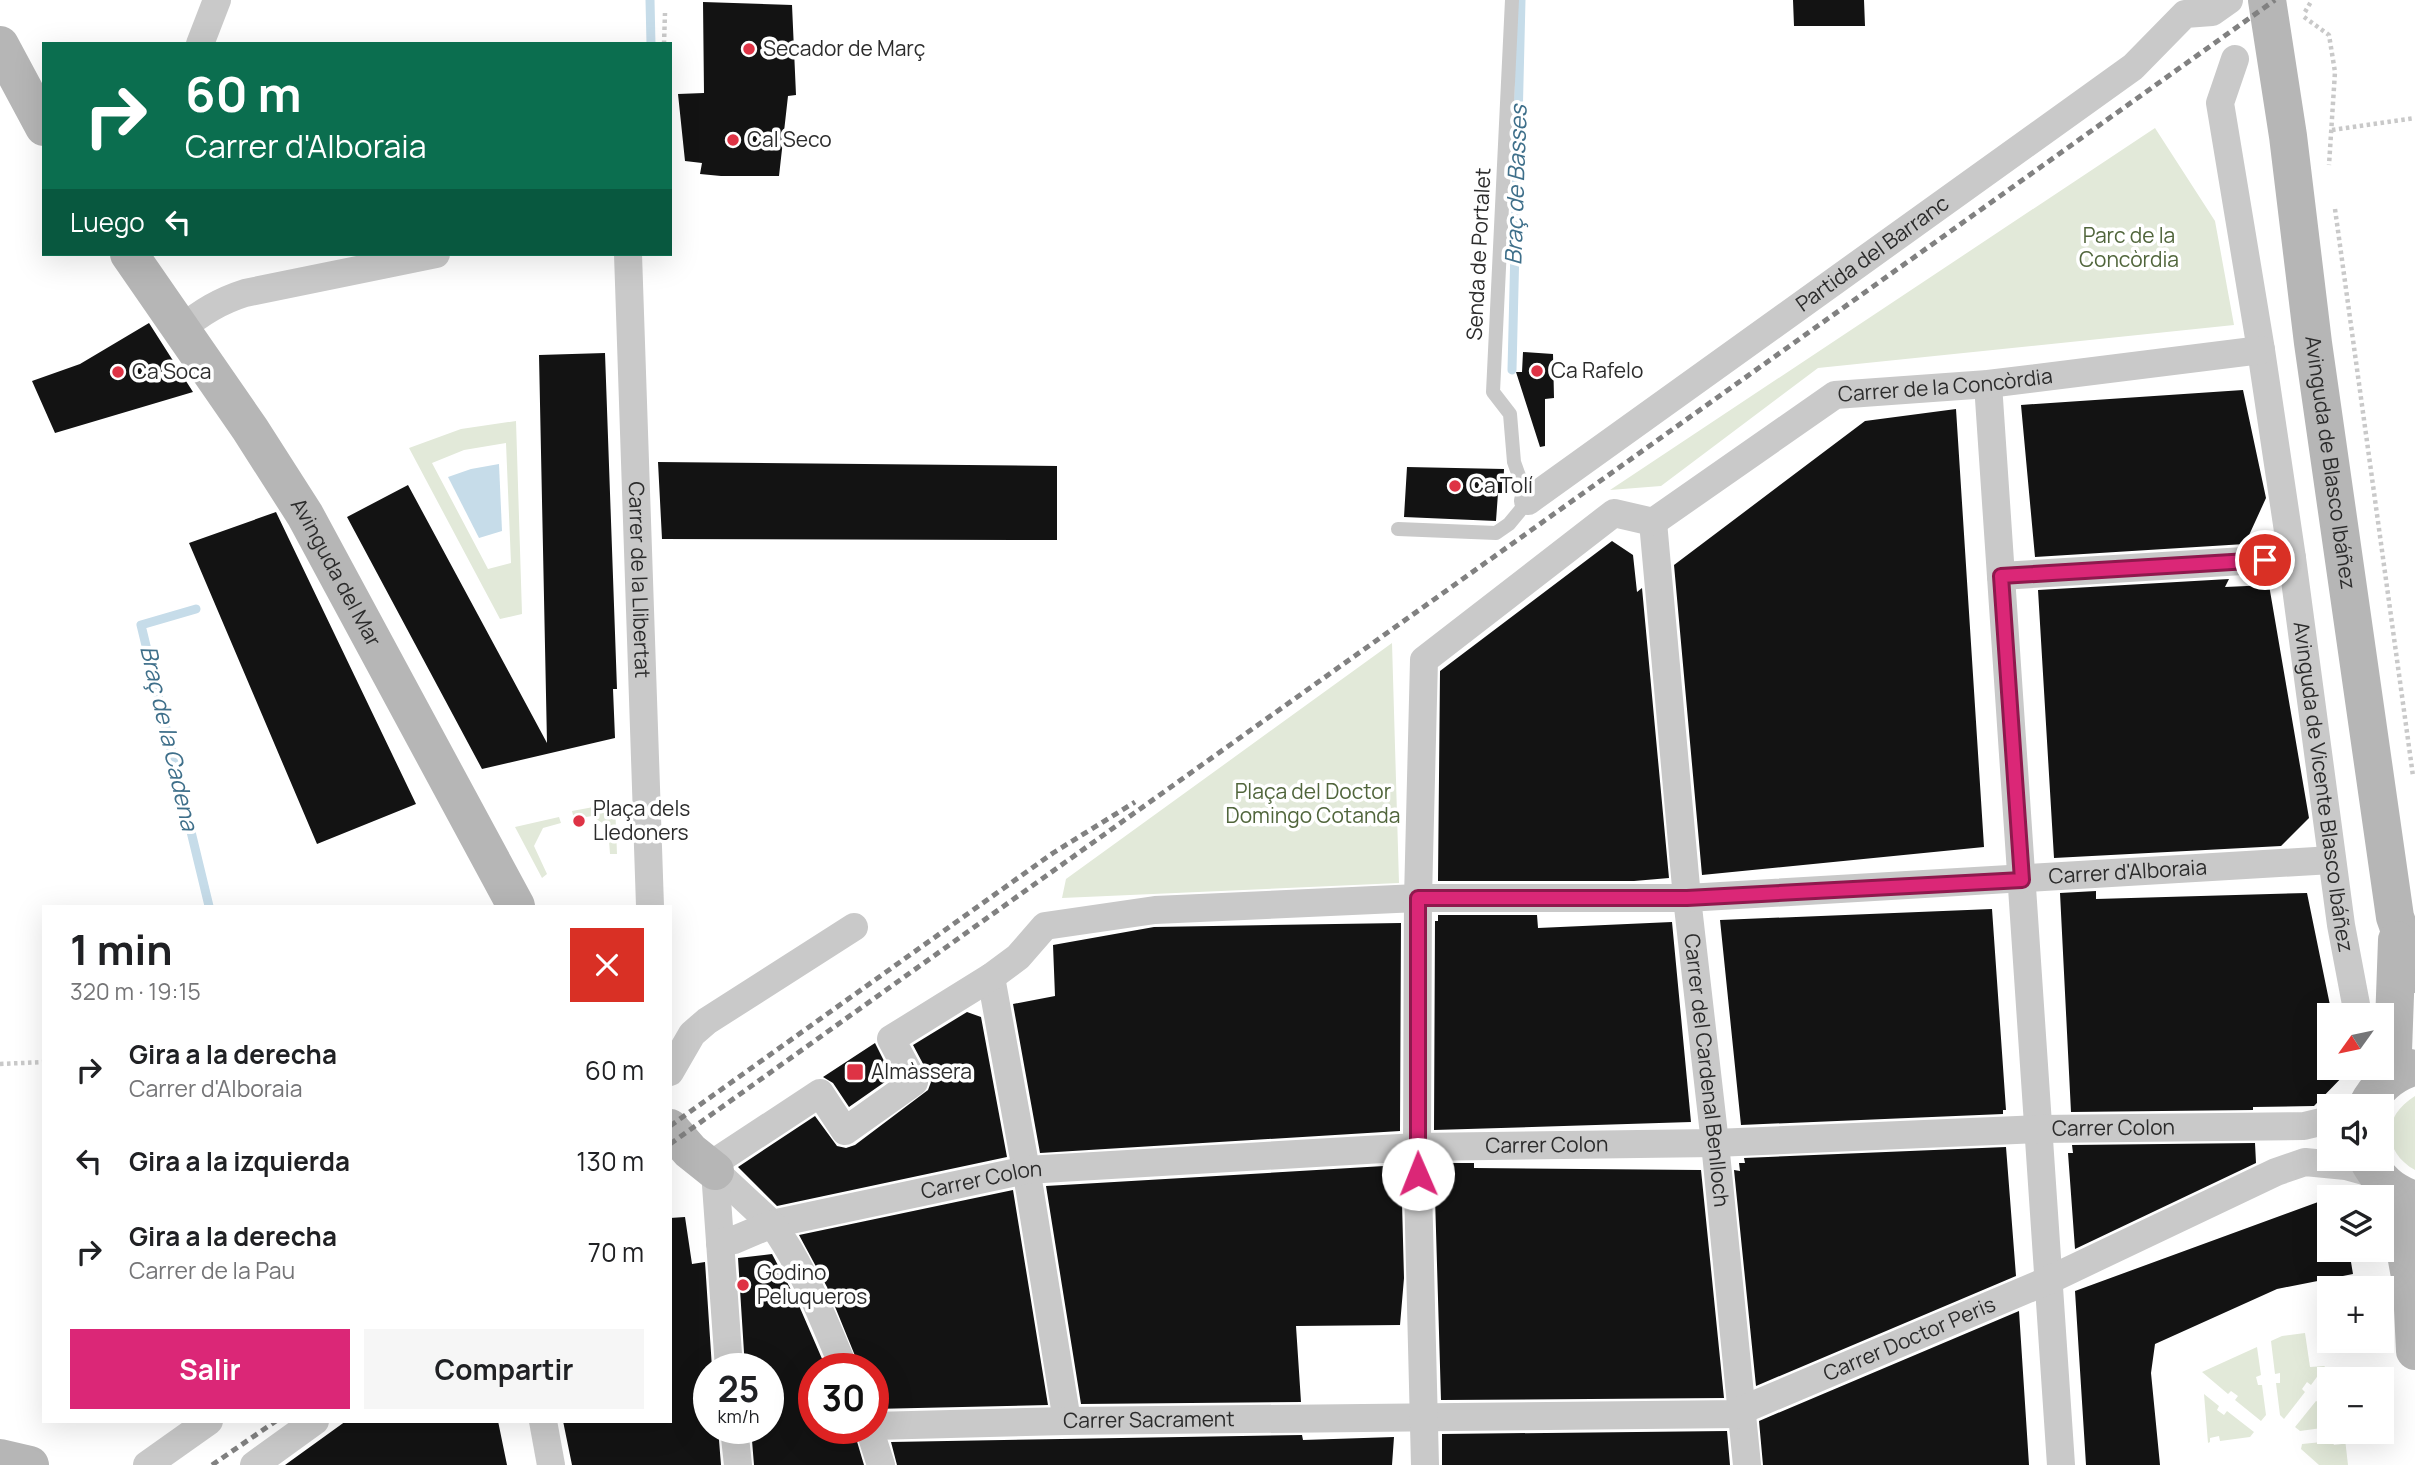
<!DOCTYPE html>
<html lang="es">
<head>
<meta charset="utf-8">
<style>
	:root { --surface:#fff; --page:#f6f6f6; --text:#202124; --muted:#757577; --accent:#db2777 }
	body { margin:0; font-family:Manrope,sans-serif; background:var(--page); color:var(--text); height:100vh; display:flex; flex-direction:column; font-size:26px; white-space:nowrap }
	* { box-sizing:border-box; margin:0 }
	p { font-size:23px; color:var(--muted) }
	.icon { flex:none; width:38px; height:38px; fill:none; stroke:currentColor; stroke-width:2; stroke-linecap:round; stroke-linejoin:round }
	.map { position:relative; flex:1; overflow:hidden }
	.panel { position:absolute; left:42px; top:905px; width:630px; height:518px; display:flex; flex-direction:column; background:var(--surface); border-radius:0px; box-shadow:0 7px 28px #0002 }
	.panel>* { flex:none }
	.guide { position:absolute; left:42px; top:42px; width:630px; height:214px; border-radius:0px; box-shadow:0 7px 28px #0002; background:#0b6e4f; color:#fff; overflow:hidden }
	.needle { width:46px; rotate:237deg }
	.controls { position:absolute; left:2317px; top:1003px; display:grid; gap:14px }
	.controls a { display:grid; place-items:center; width:77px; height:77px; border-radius:0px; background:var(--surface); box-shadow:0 7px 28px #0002; font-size:35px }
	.speed { position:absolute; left:693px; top:1353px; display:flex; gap:14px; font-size:35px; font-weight:700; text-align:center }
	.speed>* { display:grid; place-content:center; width:91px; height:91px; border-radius:50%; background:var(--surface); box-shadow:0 7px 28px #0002; line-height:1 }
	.speed small { font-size:18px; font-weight:400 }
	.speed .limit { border:10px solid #d22; background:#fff; color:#111 }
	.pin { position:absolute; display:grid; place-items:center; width:60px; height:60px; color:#fff; margin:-30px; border:4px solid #fff; border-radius:50%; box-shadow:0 2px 7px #0007 }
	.me { position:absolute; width:77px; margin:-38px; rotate:359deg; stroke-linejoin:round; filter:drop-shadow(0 0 5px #0008) }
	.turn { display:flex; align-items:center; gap:24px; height:147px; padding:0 28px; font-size:32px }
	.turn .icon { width:91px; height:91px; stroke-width:2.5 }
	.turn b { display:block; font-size:49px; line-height:60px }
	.then { display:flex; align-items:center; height:66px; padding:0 28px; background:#0003; gap:14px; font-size:26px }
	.round { display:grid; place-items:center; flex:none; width:74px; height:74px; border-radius:0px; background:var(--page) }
	.head { display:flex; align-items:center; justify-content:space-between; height:119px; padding:0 28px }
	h1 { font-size:42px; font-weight:700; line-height:52px }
	.primary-button { display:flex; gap:14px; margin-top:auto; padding:14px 28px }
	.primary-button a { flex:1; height:80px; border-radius:0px; background:var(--accent); color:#fff; font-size:28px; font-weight:700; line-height:80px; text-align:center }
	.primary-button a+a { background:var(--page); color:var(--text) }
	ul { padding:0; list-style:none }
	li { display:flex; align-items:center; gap:21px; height:91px; padding:0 28px }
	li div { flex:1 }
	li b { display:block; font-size:26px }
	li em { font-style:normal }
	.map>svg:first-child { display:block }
	.green { fill:#e2e9d9; fill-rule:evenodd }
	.water { fill:#c6dce9 }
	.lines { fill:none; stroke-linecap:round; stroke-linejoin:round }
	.stream { stroke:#c6dce9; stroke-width:9 }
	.building { fill:#131313 }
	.path { stroke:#c9c9c9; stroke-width:4.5; stroke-dasharray:3.5 3.5; stroke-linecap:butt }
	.lane { stroke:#c9c9c9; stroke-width:14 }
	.street { stroke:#c9c9c9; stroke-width:28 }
	.secondary { stroke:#b6b6b6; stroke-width:38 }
	.rail { stroke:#818181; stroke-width:5; stroke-dasharray:7 5; stroke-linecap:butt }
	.route-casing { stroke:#8e194d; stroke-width:18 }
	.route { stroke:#db2777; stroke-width:12 }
	.poi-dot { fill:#de3345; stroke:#fff; stroke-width:2.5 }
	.labels { text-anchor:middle; stroke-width:7; stroke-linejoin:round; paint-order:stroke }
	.poi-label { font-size:21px; fill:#2c2c2c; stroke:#fff; text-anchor:start }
	.park-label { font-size:21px; fill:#50653b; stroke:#fff }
	.street-label { font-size:21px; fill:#2c2c2c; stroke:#fff }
	.water-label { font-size:23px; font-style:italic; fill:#3e6f8a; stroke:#fff }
</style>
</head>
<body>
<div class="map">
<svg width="2415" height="1465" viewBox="0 0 2415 1465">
	<rect width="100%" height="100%" fill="#fff"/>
	<!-- green -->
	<path class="green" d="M 2155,128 L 2215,221 L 2234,325 L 1818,368 L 1661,486 L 1610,490 Z
		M 516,421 L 522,614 L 500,619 L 409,448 L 461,429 ZM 506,443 L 511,563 L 488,569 L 432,463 L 464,450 Z
		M 1392,643 L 1399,883 L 1062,898 L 1066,879 Z
		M 615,803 L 617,854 L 610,854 L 608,827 L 592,816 L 574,819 L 572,811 Z
		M 559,817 L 561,823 L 543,828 L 534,846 L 547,874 L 542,878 L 515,827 Z
		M 2415,1096 L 2415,1170 C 2382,1151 2382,1116 2415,1096 Z
		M 2305,1333 L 2310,1367 L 2325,1366 L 2311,1385 L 2307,1382 L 2302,1389 L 2305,1392 L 2284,1419 L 2280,1415 L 2276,1383 L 2280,1383 L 2280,1373 L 2275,1374 L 2271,1341 L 2282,1336 Z
		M 2257,1347 L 2261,1375 L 2256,1377 L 2258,1385 L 2262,1385 L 2266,1415 L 2261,1421 L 2235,1400 L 2238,1396 L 2231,1391 L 2228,1394 L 2202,1372 Z
		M 2329,1384 L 2329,1427 L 2300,1431 L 2295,1427 L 2316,1401 L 2320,1403 L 2326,1396 L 2322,1393 Z
		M 2204,1394 L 2219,1406 L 2217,1410 L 2224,1415 L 2227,1411 L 2254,1432 L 2250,1437 L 2220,1441 L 2219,1436 L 2210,1438 L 2210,1442 L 2208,1443 Z
		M 2345,1439 L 2348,1465 L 2319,1465 L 2301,1449 L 2302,1444 L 2332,1441 L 2334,1445 L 2342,1444 L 2342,1440 Z"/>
	<!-- water -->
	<path class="water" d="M 499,464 L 502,531 L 479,538 L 448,477 L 471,469 Z"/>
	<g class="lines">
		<!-- stream -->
		<path class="stream" d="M 650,0 L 651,44
			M 1512,370 L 1521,0
			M 196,609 L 141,625 L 209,906"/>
	</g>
	<!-- building -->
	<path class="building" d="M 1793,0 L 1864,0 L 1865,26 L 1794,26 Z
		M 703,2 L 792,5 L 796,95 L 788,96 L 779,176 L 721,176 L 700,174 L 702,163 L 685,161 L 678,94 L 704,93 Z
		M 149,323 L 193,392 L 55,433 L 32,381 L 80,364 Z
		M 1523,352 L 1553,354 L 1554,398 L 1545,399 L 1545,446 L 1540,447 L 1516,372 L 1522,372 Z
		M 605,353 L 617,689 L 613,689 L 615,738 L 482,769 L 347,517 L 408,485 L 547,743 L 539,355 Z
		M 2243,390 L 2266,498 L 2245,544 L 2035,557 L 2021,405 Z
		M 1956,409 L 1984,847 L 1702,875 L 1674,565 L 1865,421 Z
		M 658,462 L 1057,466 L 1057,540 L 662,539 Z
		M 1407,467 L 1504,469 L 1503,493 L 1498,493 L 1496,521 L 1404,517 Z
		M 276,512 L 416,804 L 317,844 L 189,543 Z
		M 1612,541 L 1633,555 L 1637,592 L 1642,588 L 1669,878 L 1634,881 L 1438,881 L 1440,671 Z
		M 2229,579 L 2225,587 L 2269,585 L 2309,818 L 2281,846 L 2054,858 L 2038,590 Z
		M 2096,891 L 2096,899 L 2307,893 L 2332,1015 L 2329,1015 L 2329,1068 L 2351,1068 L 2314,1106 L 2253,1107 L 2253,1110 L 2071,1112 L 2060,893 Z
		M 1992,909 L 2006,1110 L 2003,1110 L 2003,1114 L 1741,1125 L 1720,920 Z
		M 1438,915 L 1537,915 L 1538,928 L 1672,922 L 1691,1122 L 1434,1130 L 1435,921 L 1438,921 Z
		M 1401,923 L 1400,1131 L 1040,1153 L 1013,1004 L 1055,996 L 1053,945 L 1154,927 Z
		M 967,1012 L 981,1017 L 1007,1157 L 777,1206 L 738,1167 L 815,1116 L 837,1146 L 846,1148 L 855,1145 L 928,1090 L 931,1082 L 929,1075 L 913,1045 Z
		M 875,1043 L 892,1077 L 849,1107 L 833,1083 L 823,1077 Z
		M 2255,1143 L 2256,1163 L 2075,1249 L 2068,1153 L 2073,1153 L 2072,1145 Z
		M 2006,1147 L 2016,1276 L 1756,1386 L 1734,1170 L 1740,1171 L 1739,1163 L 1745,1163 L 1744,1158 Z
		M 1434,1163 L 1474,1163 L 1474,1168 L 1701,1170 L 1724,1398 L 1441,1400 Z
		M 1401,1165 L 1404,1278 L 1400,1325 L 1296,1326 L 1301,1402 L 1081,1404 L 1046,1186 Z
		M 1013,1190 L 1048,1405 L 873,1409 L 873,1368 L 860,1368 L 827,1287 L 799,1235 Z
		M 2329,1198 L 2329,1250 L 2349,1250 L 2353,1274 L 2277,1289 L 2155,1344 L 2151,1373 L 2160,1465 L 2086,1465 L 2075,1291 Z
		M 685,1217 L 692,1264 L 705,1262 L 712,1368 L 709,1368 L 709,1428 L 718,1428 L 721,1465 L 572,1465 L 563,1421 L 670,1421 L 670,1218 Z
		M 772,1254 L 797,1301 L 826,1368 L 814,1368 L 814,1428 L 853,1428 L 864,1465 L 754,1465 L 751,1428 L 768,1428 L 768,1368 L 745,1368 L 738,1258 Z
		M 2019,1311 L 2029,1465 L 1763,1465 L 1759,1421 Z
		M 346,1421 L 498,1421 L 507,1465 L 285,1465 Z
		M 1727,1431 L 1730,1465 L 1442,1465 L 1442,1434 Z
		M 1302,1435 L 1303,1440 L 1394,1437 L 1392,1465 L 897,1465 L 891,1442 Z"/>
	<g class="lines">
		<!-- path -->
		<path class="path" d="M 2305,12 L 2312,0
			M 2304,17 L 2329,35 L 2335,72 L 2329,165
			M 664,44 L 665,13
			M 2332,130 L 2415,118
			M 2335,209 L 2413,776
			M 0,1064 L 44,1062"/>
		<!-- lane -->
		<path class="lane" d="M 1398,529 L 1496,533 L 1509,524 L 1528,501 L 1514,462 L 1510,414 L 1493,392 L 1512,0"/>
		<!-- street -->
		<g class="street">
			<path d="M 200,44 L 217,0"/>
			<path id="s1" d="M 2235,59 L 2220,103 L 2261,350 L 2292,558 L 2341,925 L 2358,1015"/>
			<path id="s2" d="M 628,254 L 650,906"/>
			<path d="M 181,329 C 202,312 220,301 245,293 L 436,254"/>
			<path d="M 1988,384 L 2061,1465"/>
			<path id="s3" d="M 1528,501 L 2133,67 L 2185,14 L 2212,12 L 2229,0"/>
			<path id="s4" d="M 1653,522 L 1687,898 L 1715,1143 L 1747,1465"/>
			<path d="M 2001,576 L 2292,558"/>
			<path d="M 991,977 L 1030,1192 L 1067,1421"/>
			<path d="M 670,1072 L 692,1034 L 707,1021 L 854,927"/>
			<path id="s5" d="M 709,1166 L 820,1093 L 845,1131 L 914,1082 L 891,1039 L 991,977 L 1018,957 L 1045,926 L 1155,910 L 1418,898 L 1687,898 L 2332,860"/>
			<path id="s6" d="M 715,1171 L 772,1224 L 1026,1170 L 1417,1147 L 1715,1143 L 2039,1129 L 2304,1126 L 2329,1120"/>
			<path d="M 715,1171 L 729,1368"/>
			<path d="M 720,1243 L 734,1240 L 772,1224 C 804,1268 823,1319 844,1368"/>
			<path d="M 543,1421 L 551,1465"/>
			<path id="s7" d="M 873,1426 L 1067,1421 L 1741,1414 L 1742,1410 L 2049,1280 L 2276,1172 L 2305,1162 L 2346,1166 L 2375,1174"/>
			<path d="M 734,1428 L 738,1465"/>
			<path d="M 869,1428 L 881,1465"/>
			<path d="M 147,1465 L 209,1421"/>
			<path d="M 254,1465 L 315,1421"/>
			<path id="s8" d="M 1425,1465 L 1417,1147 L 1418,898 L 1424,660 L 1614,513 L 1653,522 L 1835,395 L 1988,384 L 2261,350"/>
		</g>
		<!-- secondary -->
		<g class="secondary">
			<path id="s9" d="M 2267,0 L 2288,136 L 2313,343 L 2395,917 L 2415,974"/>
			<path d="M 0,45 L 44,127"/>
			<path id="s10" d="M 129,254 L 250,429 L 305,515 L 516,906"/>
			<path d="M 2387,1080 L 2393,1051 L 2397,940"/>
			<path d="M 2367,1106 C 2376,1088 2390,1075 2410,1068"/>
			<path d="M 670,1128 L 690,1151 L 715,1171"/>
			<path d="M 2367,1158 C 2378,1180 2391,1192 2415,1200"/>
			<path d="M 2395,1192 L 2412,1288 L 2415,1351"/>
			<path d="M 0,1458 L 30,1465"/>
		</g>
		<!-- rail -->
		<path class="rail" d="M 670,1126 L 1053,853 L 1135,802
			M 670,1144 L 2275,0
			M 212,1465 L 276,1421"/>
	</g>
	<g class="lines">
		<!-- route casing -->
		<g class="route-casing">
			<path id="route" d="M 1418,1174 L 1418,898 L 1687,898 L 2022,880 L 2001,576 L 2265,560"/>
		</g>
		<!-- route -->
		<use href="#route" class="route"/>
	</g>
	<!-- markers -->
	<g class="poi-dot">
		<circle cx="749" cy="49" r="7"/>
		<circle cx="733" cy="140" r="7"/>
		<circle cx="1537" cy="371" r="7"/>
		<circle cx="118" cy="372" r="7"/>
		<circle cx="1455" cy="486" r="7"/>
		<circle cx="579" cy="821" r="7"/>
		<rect x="846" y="1063" width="18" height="18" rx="3.5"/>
		<circle cx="743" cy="1285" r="7"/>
	</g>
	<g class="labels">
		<!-- poi labels -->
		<g class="poi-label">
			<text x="763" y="56">Secador de Març</text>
			<text x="747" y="147">Cal Seco</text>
			<text x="1551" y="378">Ca Rafelo</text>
			<text x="132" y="379">Ca Soca</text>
			<text x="1469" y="493">Ca Tolí</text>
			<text x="593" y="816">Plaça dels<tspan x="593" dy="24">Lledoners</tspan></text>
			<text x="871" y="1079">Almàssera</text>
			<text x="757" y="1280">Godino<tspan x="757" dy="24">Peluqueros</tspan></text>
		</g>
		<!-- park labels -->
		<g class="park-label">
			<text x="2129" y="243">Parc de la<tspan x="2129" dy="24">Concòrdia</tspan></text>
			<text x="1313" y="799">Plaça del Doctor<tspan x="1313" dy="24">Domingo Cotanda</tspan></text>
		</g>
		<!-- street labels -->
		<g class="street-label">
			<text transform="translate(1479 254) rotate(-87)" y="7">Senda de Portalet</text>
			<text dy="7" stroke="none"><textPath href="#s3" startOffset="424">Partida del Barranc</textPath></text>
			<text dy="7" stroke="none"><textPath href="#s8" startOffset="1418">Carrer de la Concòrdia</textPath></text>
			<text dy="7" stroke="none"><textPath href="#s9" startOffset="467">Avinguda de Blasco Ibáñez</textPath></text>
			<text dy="7" stroke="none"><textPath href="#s10" startOffset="380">Avinguda del Mar</textPath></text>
			<text dy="7" stroke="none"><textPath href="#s2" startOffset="326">Carrer de la Llibertat</textPath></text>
			<text dy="7" stroke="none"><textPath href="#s1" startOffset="738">Avinguda de Vicente Blasco Ibáñez</textPath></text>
			<text dy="7" stroke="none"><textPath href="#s5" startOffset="1589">Carrer d'Alboraia</textPath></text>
			<text dy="7" stroke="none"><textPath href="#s4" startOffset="551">Carrer del Cardenal Benlloch</textPath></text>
			<text dy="7" stroke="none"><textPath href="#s6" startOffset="1426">Carrer Colon</textPath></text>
			<text dy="7" stroke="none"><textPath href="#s6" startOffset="859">Carrer Colon</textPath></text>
			<text dy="7" stroke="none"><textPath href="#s6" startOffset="292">Carrer Colon</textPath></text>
			<text dy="7" stroke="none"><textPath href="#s7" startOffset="1054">Carrer Doctor Peris</textPath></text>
			<text dy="7" stroke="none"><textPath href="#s7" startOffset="276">Carrer Sacrament</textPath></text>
		</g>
		<!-- water labels -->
		<g class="water-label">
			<text transform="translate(1516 185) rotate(-88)" y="8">Braç de Basses</text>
			<text transform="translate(169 738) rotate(77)" y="8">Braç de la Cadena</text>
		</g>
	</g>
</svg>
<div class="controls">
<a><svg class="needle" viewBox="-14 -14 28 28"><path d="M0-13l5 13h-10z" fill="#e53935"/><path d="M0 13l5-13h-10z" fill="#757577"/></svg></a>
<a><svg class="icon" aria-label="sound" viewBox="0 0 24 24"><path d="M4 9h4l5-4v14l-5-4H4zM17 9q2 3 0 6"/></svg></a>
<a><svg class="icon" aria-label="layers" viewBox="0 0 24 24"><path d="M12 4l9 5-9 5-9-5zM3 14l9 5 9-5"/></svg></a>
<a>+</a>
<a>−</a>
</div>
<div class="speed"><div>25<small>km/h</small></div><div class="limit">30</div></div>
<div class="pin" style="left:2265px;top:560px;background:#d93025"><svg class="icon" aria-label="arrive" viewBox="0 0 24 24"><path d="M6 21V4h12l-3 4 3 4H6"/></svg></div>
<svg class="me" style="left:1418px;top:1174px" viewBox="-20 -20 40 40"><circle r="19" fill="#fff"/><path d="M0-13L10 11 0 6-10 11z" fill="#db2777"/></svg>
<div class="guide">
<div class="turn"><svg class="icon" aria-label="right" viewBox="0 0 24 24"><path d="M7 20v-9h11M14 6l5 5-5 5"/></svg><div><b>60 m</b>Carrer d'Alboraia</div></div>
<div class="then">Luego<svg class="icon" aria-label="left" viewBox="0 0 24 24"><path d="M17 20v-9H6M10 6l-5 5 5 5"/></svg></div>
</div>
<section class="panel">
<div class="head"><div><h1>1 min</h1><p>320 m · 19:15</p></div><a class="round" style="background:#d93025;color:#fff"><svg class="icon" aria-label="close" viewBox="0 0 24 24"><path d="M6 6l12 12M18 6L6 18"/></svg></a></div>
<ul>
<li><svg class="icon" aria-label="right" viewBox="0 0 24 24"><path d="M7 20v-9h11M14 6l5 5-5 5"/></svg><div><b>Gira a la derecha</b><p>Carrer d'Alboraia</p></div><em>60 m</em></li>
<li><svg class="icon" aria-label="left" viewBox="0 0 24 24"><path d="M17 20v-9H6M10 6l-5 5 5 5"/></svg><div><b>Gira a la izquierda</b></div><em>130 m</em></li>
<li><svg class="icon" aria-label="right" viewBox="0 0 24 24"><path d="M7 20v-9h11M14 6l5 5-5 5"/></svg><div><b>Gira a la derecha</b><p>Carrer de la Pau</p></div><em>70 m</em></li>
</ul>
<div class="primary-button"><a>Salir</a><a>Compartir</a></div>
</section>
</div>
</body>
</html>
